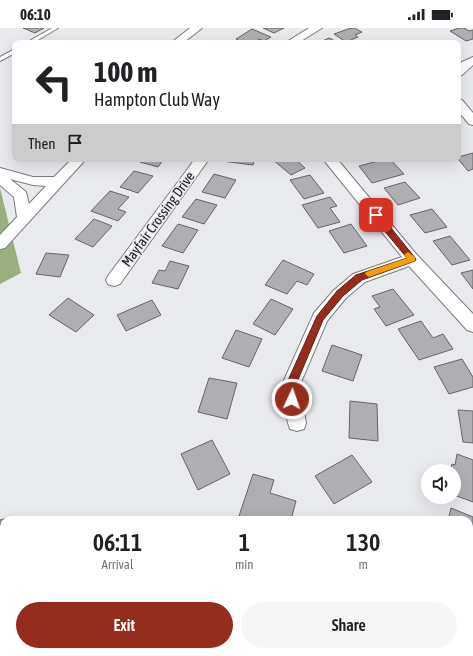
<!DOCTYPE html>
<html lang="en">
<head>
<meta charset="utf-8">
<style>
	:root { --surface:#fff; --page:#f6f6f6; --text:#202124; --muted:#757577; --accent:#962c1c }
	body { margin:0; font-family:"Asap Condensed",sans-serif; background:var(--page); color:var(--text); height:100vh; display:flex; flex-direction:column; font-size:15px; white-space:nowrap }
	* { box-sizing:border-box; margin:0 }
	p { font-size:13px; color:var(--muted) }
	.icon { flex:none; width:22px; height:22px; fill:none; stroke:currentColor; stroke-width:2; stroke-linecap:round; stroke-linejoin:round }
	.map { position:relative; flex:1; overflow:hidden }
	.panel { position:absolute; left:0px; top:488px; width:473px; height:140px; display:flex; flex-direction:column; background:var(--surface); border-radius:12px 12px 0 0; box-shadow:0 4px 16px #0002 }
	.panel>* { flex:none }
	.banner { position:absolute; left:12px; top:12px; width:449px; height:122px; border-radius:8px; box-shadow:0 4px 16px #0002; background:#fff; color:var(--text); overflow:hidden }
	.tools { position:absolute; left:421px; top:436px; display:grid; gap:8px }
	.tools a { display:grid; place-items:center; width:40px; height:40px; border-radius:50%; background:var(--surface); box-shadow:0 4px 16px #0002; font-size:20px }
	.pin { position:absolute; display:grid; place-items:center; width:34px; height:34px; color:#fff; margin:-17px; border-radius:8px; box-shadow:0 2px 6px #0006 }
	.me { position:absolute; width:44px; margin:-22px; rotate:3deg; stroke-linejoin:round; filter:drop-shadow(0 0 3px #0008) }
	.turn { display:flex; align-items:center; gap:14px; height:84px; padding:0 16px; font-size:18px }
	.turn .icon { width:52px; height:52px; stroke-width:2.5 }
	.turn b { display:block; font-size:28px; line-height:34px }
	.then { display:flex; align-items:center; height:38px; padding:0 16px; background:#0003; gap:8px; font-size:15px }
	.eta { display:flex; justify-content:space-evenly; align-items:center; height:68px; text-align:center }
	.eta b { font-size:24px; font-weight:600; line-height:28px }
	.primary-button { display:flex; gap:8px; margin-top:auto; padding:8px 16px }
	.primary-button a { flex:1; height:46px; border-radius:24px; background:var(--accent); color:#fff; font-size:16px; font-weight:600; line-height:46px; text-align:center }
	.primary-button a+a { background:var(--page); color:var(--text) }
	.status { display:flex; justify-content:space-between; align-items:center; height:28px; padding:0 20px; background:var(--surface); direction:ltr }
	.status svg { height:11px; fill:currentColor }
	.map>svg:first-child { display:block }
	.forest { fill:#9bae80 }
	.building { fill:#afafb3; stroke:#656569 }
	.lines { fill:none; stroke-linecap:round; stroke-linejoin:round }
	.lane-casing { stroke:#7d7d81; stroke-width:2 }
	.street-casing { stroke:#7d7d81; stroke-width:2 }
	.lane { fill:#fff; fill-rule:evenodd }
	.street { fill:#fff; fill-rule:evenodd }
	.route { fill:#962c1c; stroke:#621d12 }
	.slow { fill:#f59e0b }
	.labels { text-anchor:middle; stroke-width:3.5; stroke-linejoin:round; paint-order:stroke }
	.street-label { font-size:14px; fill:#212122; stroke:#e9eaee }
</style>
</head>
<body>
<div class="status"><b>06:10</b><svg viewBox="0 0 49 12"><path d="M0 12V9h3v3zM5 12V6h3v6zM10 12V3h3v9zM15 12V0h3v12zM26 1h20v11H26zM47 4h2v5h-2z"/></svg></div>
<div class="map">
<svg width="473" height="628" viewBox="0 0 473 628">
	<rect width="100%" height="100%" fill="#e9eaee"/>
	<!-- forest -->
	<path class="forest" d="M 0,160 L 21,245 L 0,256 Z"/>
	<!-- building -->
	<path class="building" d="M 23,0 L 44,0 L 35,5 Z
		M 263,0 L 284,0 L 274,5 Z
		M 354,0 L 362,4 L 355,7 L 358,9 L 346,14 L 334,6 L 348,1 Z
		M 459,0 L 464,0 L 469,3 L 473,2 L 473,11 L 466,13 L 450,3 Z
		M 252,1 L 271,9 L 264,13 L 259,11 L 253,15 L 245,15 L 236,11 Z
		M 329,10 L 339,15 L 318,15 Z
		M 473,125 L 473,141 L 468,143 L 458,131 L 458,129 Z
		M 143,131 L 164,131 L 158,139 L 140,134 Z
		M 222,131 L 255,131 L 253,137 L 222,133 Z
		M 272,131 L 295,131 L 305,140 L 291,147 Z
		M 386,131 L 390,131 L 404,146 L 372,155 L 359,138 Z
		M 134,143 L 153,148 L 138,165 L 120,159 Z
		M 214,146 L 236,152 L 225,170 L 202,164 Z
		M 310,147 L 324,165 L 304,171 L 290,152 Z
		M 405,154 L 420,170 L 398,177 L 384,160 Z
		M 110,163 L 129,169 L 118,181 L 126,184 L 118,193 L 91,183 Z
		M 330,169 L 337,178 L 330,180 L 340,194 L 318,200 L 302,177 Z
		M 196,171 L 217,177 L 204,196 L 182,189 Z
		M 432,181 L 447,199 L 425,205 L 410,187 Z
		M 94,191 L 112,198 L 93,219 L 75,211 Z
		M 178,196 L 198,202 L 183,225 L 162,218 Z
		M 351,196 L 367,218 L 344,225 L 329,203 Z
		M 450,208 L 470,232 L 452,237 L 433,213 Z
		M 46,225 L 69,227 L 60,249 L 36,246 Z
		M 283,232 L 314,246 L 307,257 L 297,253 L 287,266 L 265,257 Z
		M 170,233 L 189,238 L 178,261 L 152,255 L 159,242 L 165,243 Z
		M 473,242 L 473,261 L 461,245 Z
		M 393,261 L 414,287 L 386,298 L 374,281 L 380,279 L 372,268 Z
		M 68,270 L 94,287 L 76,304 L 49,287 Z
		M 271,271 L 293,281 L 275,307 L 253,296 Z
		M 152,272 L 161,287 L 126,303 L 117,287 Z
		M 421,293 L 433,310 L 443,306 L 453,321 L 419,332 L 398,301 Z
		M 236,302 L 262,311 L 249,339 L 222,330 Z
		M 332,317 L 362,327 L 353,353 L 322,343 Z
		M 462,331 L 473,349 L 473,359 L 449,366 L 434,339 Z
		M 209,350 L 237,355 L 227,391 L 198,384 Z
		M 350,373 L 377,376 L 378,413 L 349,410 Z
		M 458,382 L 473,383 L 473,415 L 463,414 Z
		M 212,412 L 230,446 L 198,462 L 181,426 Z
		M 457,426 L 473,432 L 473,474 L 454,467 L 454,443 L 450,443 L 452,436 L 455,437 Z
		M 352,427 L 372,454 L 334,476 L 315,448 Z
		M 253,446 L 274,452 L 270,465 L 296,473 L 291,492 L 250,492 L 239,488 Z
		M 451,480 L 473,489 L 473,530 L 469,528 L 469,492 L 448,492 Z
		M 12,489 L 12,492 L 4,492 L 4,624 L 12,624 L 12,628 L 0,628 L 0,492 Z
		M 469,549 L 472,550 L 469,584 Z"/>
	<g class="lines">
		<!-- lane casing -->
		<g class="lane-casing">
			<path id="lane" d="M 52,0 L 58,0 L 33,15 L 26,15 Z
				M 15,21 L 15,25 L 0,33 L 0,29 Z"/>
		</g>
		<!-- street casing -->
		<g class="street-casing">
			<path id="street" d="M 190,0 L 202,0 L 183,15 L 171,15 Z
				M 309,0 L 322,0 L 298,15 L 285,15 Z
				M 473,29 L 473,37 L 462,47 L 458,48 L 458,38 L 462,34 Z
				M 458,71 L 462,72 L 473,85 L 473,97 L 469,96 L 458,83 Z
				M 72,131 L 86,131 L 5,220 L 0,221 L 0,207 L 17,189 L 14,169 L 0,157 L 0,140 L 33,149 L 54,149 ZM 10,151 L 33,157 L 46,158 L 29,176 L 26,164 Z
				M 195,131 L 209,131 L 120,256 L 114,258 L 108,256 L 106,252 L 108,248 Z
				M 323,131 L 337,131 L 417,227 L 473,286 L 473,304 L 467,302 L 409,238 L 365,254 L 346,270 L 327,293 L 299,359 L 306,395 L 304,401 L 297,403 L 290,401 L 288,395 L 281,359 L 314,285 L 334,262 L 353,246 L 402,229 Z"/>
		</g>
		<!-- lane -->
		<use href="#lane" class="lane"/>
		<!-- street -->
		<use href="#street" class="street"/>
	</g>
	<!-- route -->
	<path class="route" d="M 376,184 L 379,185 L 416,231 L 415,233 L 362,252 L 343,268 L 323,292 L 295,359 L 297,371 L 296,374 L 292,375 L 289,374 L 285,359 L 317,288 L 337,263 L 356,247 L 407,230 L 373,189 L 373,185 Z"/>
	<!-- slow -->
	<path class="slow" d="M 408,224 L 415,229 L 415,233 L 369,249 L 365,246 L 366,244 L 407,230 L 404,227 Z"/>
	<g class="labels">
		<!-- street labels -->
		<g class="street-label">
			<text transform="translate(158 191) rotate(-54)" y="5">Mayfair Crossing Drive</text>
		</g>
	</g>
</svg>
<div class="tools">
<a><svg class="icon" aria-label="sound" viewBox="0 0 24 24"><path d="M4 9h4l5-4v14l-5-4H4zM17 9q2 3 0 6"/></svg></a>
</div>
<div class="pin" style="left:376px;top:187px;background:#d93025"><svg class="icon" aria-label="arrive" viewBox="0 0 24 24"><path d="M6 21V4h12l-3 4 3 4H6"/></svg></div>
<svg class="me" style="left:292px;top:371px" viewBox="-20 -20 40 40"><circle r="17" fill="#962c1c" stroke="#fff" stroke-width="3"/><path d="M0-11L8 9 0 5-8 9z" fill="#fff"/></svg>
<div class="banner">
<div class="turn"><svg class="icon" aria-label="left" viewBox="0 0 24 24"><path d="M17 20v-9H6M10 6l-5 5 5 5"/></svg><div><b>100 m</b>Hampton Club Way</div></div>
<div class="then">Then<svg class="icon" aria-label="arrive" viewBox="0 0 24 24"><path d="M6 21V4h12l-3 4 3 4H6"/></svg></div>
</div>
<section class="panel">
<div class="eta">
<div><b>06:11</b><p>Arrival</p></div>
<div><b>1</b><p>min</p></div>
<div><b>130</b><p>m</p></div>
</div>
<div class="primary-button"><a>Exit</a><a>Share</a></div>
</section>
</div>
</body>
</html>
